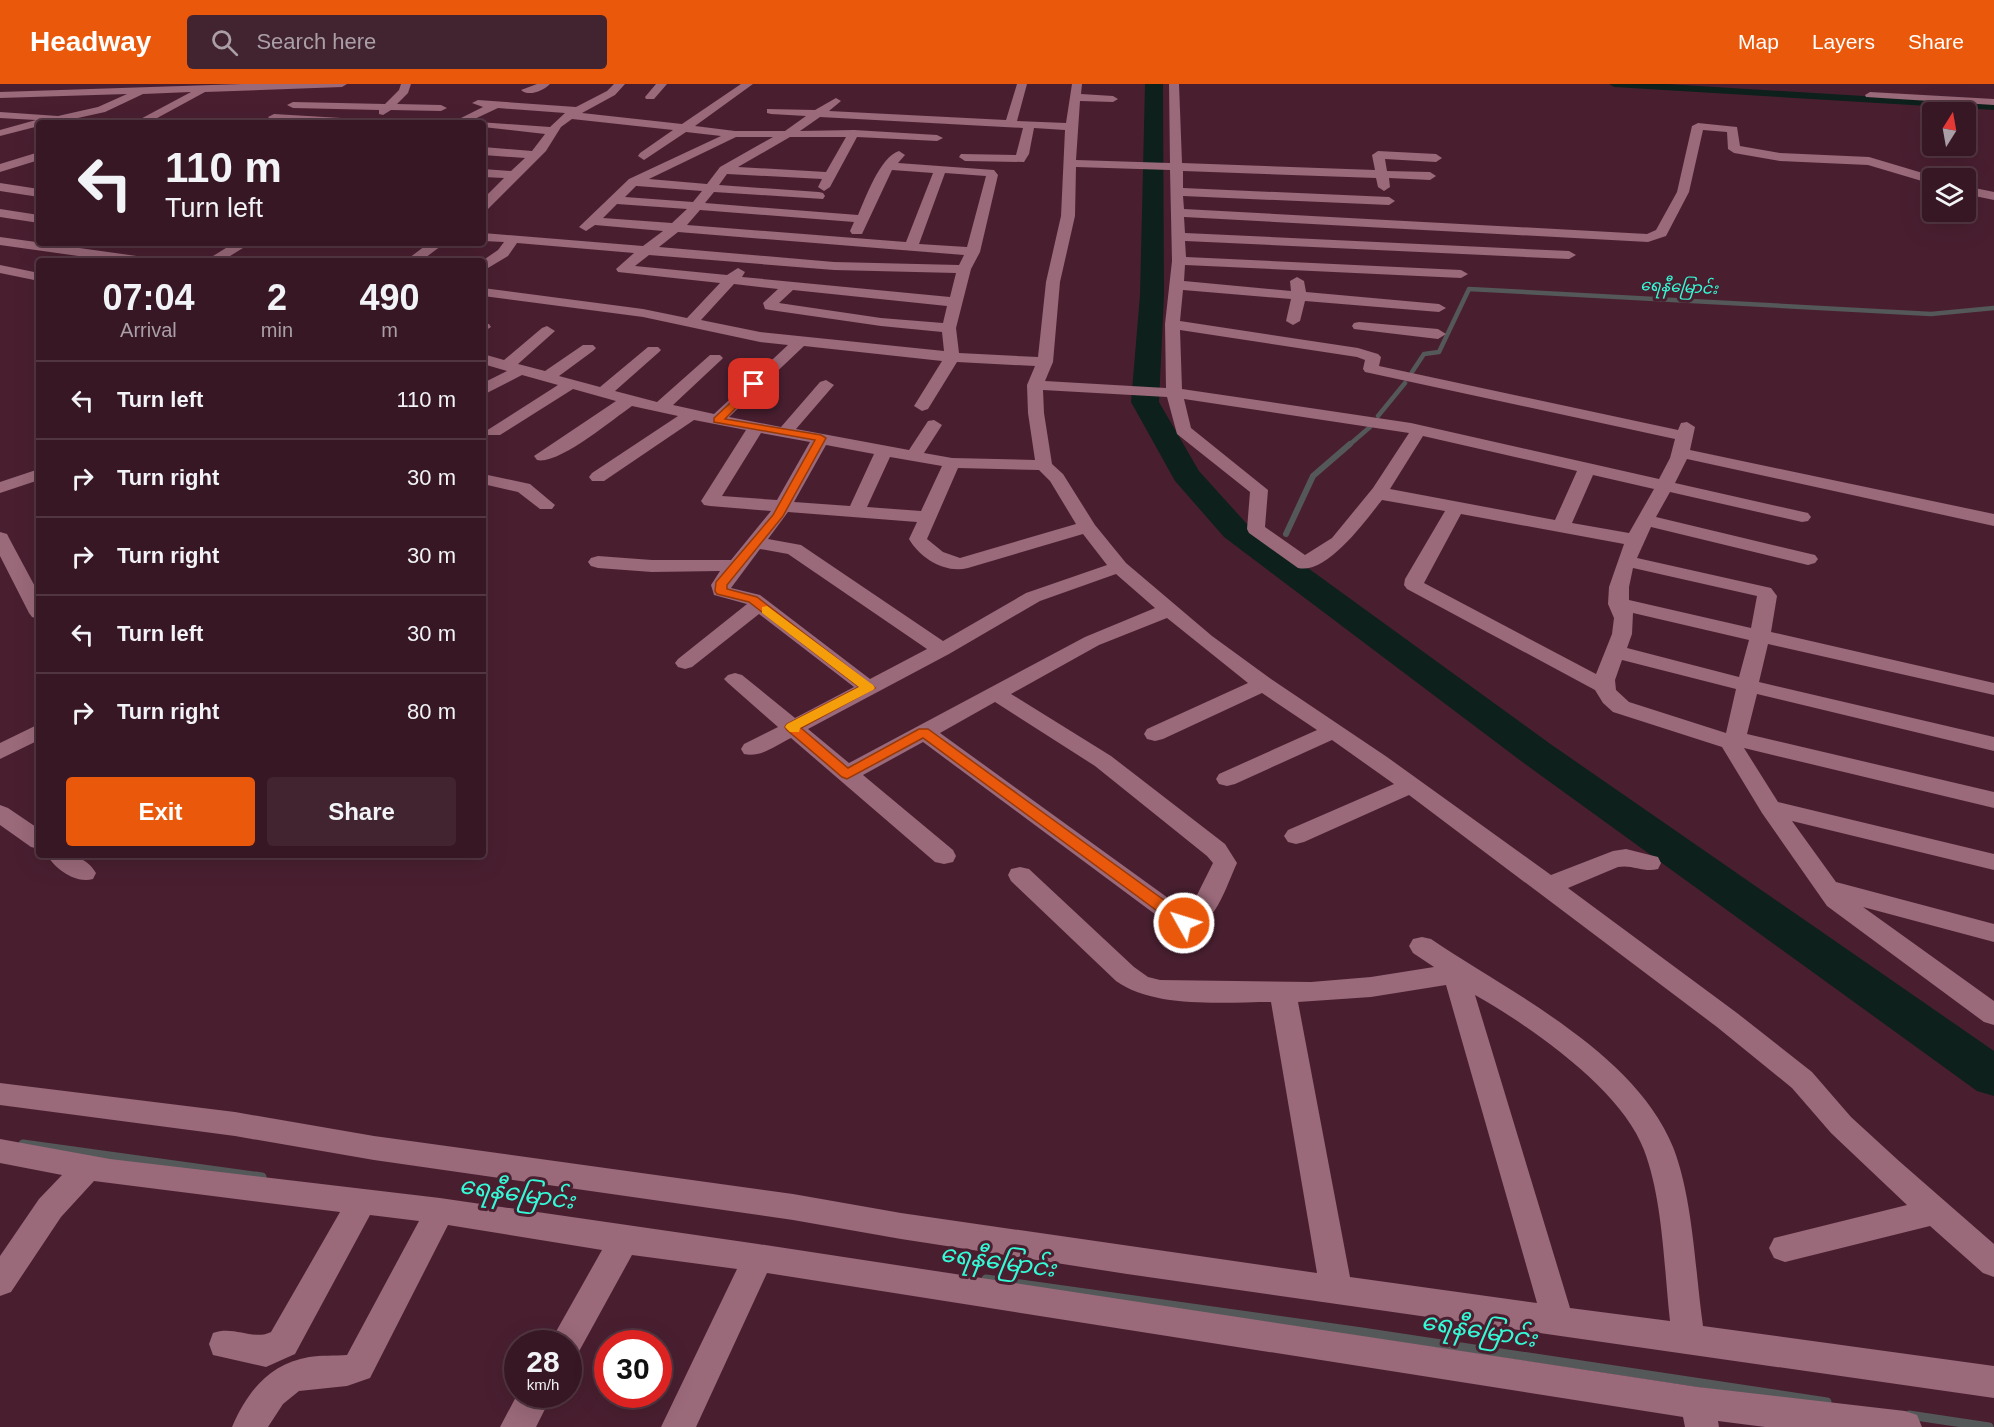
<!DOCTYPE html>
<html lang="en">
<head>
<meta charset="utf-8">
<style>
	:root { --surface:#371724; --page:#422431; --text:#f1f3f6; --muted:#aa9fa6; --line:#513641; --accent:#ea580c }
	body { margin:0; font-family:Helvetica,"Noto Sans Myanmar",sans-serif; background:var(--page); color:var(--text); height:100vh; display:flex; flex-direction:column; font-size:22px; white-space:nowrap }
	* { box-sizing:border-box; margin:0 }
	p { font-size:20px; color:var(--muted) }
	.icon { flex:none; width:33px; height:33px; fill:none; stroke:currentColor; stroke-width:2; stroke-linecap:round; stroke-linejoin:round }
	.map { position:relative; flex:1; overflow:hidden }
	.panel { position:absolute; left:36px; top:174px; width:450px; height:600px; display:flex; flex-direction:column; background:var(--surface); border-radius:6px; box-shadow:0 6px 24px #0002,0 0 0 2px var(--line) }
	.panel>* { flex:none }
	.guide { position:absolute; left:36px; top:36px; width:450px; height:126px; border-radius:6px; box-shadow:0 6px 24px #0002,0 0 0 2px var(--line); background:#371724; color:var(--text); overflow:hidden }
	.needle { width:39px; rotate:11deg }
	.fabs { position:absolute; left:1922px; top:18px; display:grid; gap:12px }
	.fabs a { display:grid; place-items:center; width:54px; height:54px; border-radius:6px; background:var(--surface); box-shadow:0 6px 24px #0002,0 0 0 2px var(--line); font-size:30px }
	.speed { position:absolute; left:504px; top:1246px; display:flex; gap:12px; font-size:30px; font-weight:700; text-align:center }
	.speed>* { display:grid; place-content:center; width:78px; height:78px; border-radius:50%; background:var(--surface); box-shadow:0 6px 24px #0002,0 0 0 2px var(--line); line-height:1 }
	.speed small { font-size:15px; font-weight:400 }
	.speed .limit { border:9px solid #d22; background:#fff; color:#111 }
	.pin { position:absolute; display:grid; place-items:center; width:51px; height:51px; color:#fff; margin:-26px; border-radius:12px; box-shadow:0 3px 9px #0006 }
	.me { position:absolute; width:66px; margin:-33px; rotate:309deg; stroke-linejoin:round; filter:drop-shadow(0 0 4px #0008) }
	.turn { display:flex; align-items:center; gap:21px; height:126px; padding:0 30px; font-size:27px }
	.turn .icon { width:78px; height:78px; stroke-width:2.5 }
	.turn b { display:block; font-size:42px; line-height:51px }
	.eta { display:flex; justify-content:space-evenly; align-items:center; height:102px; text-align:center }
	.eta b { font-size:36px; font-weight:800; line-height:42px }
	.cta { display:flex; gap:12px; margin-top:auto; padding:12px 30px }
	.cta a { flex:1; height:69px; border-radius:6px; background:var(--accent); color:#fff; font-size:24px; font-weight:800; line-height:69px; text-align:center }
	.cta a+a { background:var(--page); color:var(--text) }
	ul { padding:0; list-style:none }
	li { display:flex; align-items:center; gap:18px; height:78px; padding:0 30px; border-top:2px solid var(--line) }
	li div { flex:1 }
	li b { display:block; font-size:22px }
	li em { font-style:normal }
	header { display:flex; align-items:center; gap:36px; box-sizing:border-box; height:84px; padding:0 30px; background:var(--accent); color:#fff }
	header strong { font-size:28px }
	nav { display:flex; gap:33px; margin-inline-start:auto; font-size:21px }
	.search { width:420px; height:54px; background:var(--page); display:flex; align-items:center; gap:15px; box-sizing:border-box; padding:0 21px; border-radius:6px; color:var(--muted); font-size:22px }
	.map>svg:first-child { display:block }
	.lines { fill:none; stroke-linecap:round; stroke-linejoin:round }
	.stream-far2 { stroke:#545858; stroke-width:4.5 }
	.stream-far1 { stroke:#545858; stroke-width:6 }
	.stream { stroke:#545858; stroke-width:9 }
	.canal { fill:#0e201c; fill-rule:evenodd }
	.river { fill:#0e201c; fill-rule:evenodd }
	.minor { fill:#9a697a; fill-rule:evenodd }
	.route { fill:#ea580c; stroke:#983908; stroke-width:1.5 }
	.slow { fill:#f59e0b }
	.labels { text-anchor:middle; stroke-width:6; stroke-linejoin:round; paint-order:stroke }
	.far-water-label { font-size:16px; font-style:italic; fill:#34fbd7; stroke:#491f30 }
	.near-water-label { font-size:24px; font-style:italic; fill:#34fbd7; stroke:#491f30 }
</style>
</head>
<body>
<header>
<strong>Headway</strong>
<div class="search"><svg class="icon" aria-label="search" viewBox="0 0 24 24"><circle cx="10" cy="10" r="6"/><path d="M15 15l6 6"/></svg>Search here</div>
<nav><a>Map</a><a>Layers</a><a>Share</a></nav>
</header>
<div class="map">
<svg width="1994" height="1343" viewBox="0 0 1994 1343">
	<rect width="100%" height="100%" fill="#491f30"/>
	<g class="lines">
		<!-- stream-far2 -->
		<path class="stream-far2" d="M 1412,288 L 1424,270 L 1439,268 L 1469,205 L 1931,230 L 1994,224
			M 1378,332 L 1405,299
			M 1348,362 L 1370,343"/>
		<!-- stream-far1 -->
		<path class="stream-far1" d="M 1286,450 L 1313,392 L 1350,360
			M 1272,473 L 1277,465"/>
		<!-- stream -->
		<path class="stream" d="M 23,1060 L 262,1093
			M 986,1195 L 1362,1248 L 1827,1318
			M 1909,1331 L 1989,1343"/>
		<!-- canal -->
		<path class="canal" d="M 1609,0 L 1667,0 L 1994,20 L 1994,26 L 1614,3 Z"/>
		<!-- river -->
		<path class="river" d="M 1145,0 L 1163,0 L 1164,211 L 1159,318 L 1199,387 L 1246,439 L 1549,659 L 1994,967 L 1994,1012 L 1977,1007 L 1521,677 L 1224,453 L 1175,397 L 1131,318 L 1140,211 Z"/>
		<!-- minor -->
		<path class="minor" d="M 242,0 L 347,0 L 342,3 L 205,8 L 148,39 L 133,39 L 191,8 L 143,10 L 105,28 L 55,39 L 39,39 L 39,42 L 0,52 L 0,46 L 36,36 L 0,34 L 0,28 L 58,32 L 98,23 L 127,10 L 0,14 L 0,8 Z
			M 401,0 L 411,0 L 408,9 L 397,20 L 441,21 L 447,24 L 441,27 L 391,26 L 383,31 L 379,30 L 379,26 L 293,24 L 287,21 L 293,18 L 385,20 L 399,6 Z
			M 537,0 L 550,0 C 543,7 529,13 521,6 Z
			M 614,0 L 625,0 L 615,11 L 582,29 L 682,40 L 741,0 L 753,0 L 695,42 L 735,47 L 785,47 L 806,32 L 771,30 L 767,29 L 767,25 L 815,26 L 836,14 L 841,17 L 829,27 L 1006,36 L 1017,0 L 1027,0 L 1017,37 L 1066,39 L 1072,0 L 1082,0 L 1081,10 L 1113,12 L 1118,15 L 1113,18 L 1080,17 L 1076,76 L 1170,79 L 1169,0 L 1179,0 L 1182,79 L 1375,86 L 1372,71 L 1378,67 L 1436,70 L 1442,74 L 1436,78 L 1385,75 L 1387,87 L 1430,88 L 1436,92 L 1430,96 L 1389,94 L 1390,103 L 1384,107 L 1378,103 L 1376,94 L 1183,87 L 1183,104 L 1389,113 L 1395,117 L 1389,121 L 1183,112 L 1184,125 L 1647,150 L 1656,146 L 1677,108 L 1692,42 L 1698,39 L 1737,43 L 1740,62 L 1780,69 L 1869,73 L 1936,93 L 1932,94 L 1932,100 L 1868,81 L 1780,77 L 1734,69 L 1728,65 L 1727,48 L 1703,46 L 1689,108 L 1666,152 L 1648,158 L 1184,133 L 1185,149 L 1569,167 L 1576,171 L 1569,175 L 1185,157 L 1186,173 L 1461,186 L 1468,190 L 1461,194 L 1185,181 L 1184,197 L 1291,207 L 1290,197 L 1297,193 L 1304,197 L 1306,208 L 1439,220 L 1446,224 L 1439,228 L 1305,217 L 1300,237 L 1293,241 L 1286,237 L 1291,215 L 1183,206 L 1180,237 L 1358,264 L 1378,270 L 1381,273 L 1379,282 L 1678,346 L 1681,339 L 1687,338 L 1695,343 L 1690,366 L 1994,430 L 1994,442 L 1687,375 L 1675,399 L 1808,429 L 1811,433 L 1808,437 L 1802,438 L 1670,408 L 1656,433 L 1815,471 L 1818,475 L 1815,479 L 1808,481 L 1651,443 L 1637,474 L 1771,504 L 1777,512 L 1771,548 L 1994,599 L 1994,611 L 1768,560 L 1759,598 L 1994,653 L 1994,667 L 1757,610 L 1747,650 L 1994,708 L 1994,724 L 1744,664 L 1778,718 L 1994,770 L 1994,786 L 1792,737 L 1836,798 L 1994,840 L 1994,858 L 1863,823 L 1994,917 L 1994,941 L 1984,938 L 1827,822 L 1762,729 L 1722,663 L 1613,628 L 1603,619 L 1595,606 L 1407,505 L 1404,501 L 1405,495 L 1445,427 L 1382,416 C 1366,436 1327,491 1298,484 L 1249,449 L 1247,445 L 1250,408 L 1177,350 L 1167,313 L 1043,306 L 1044,329 L 1052,380 L 1063,390 L 1095,441 L 1126,479 L 1212,552 L 1271,595 L 1387,673 L 1551,791 L 1613,767 L 1626,765 L 1658,773 L 1661,779 L 1658,785 C 1644,789 1632,780 1618,783 L 1568,804 L 1737,929 L 1812,988 L 1851,1033 L 1899,1077 L 1994,1160 L 1994,1193 L 1983,1189 L 1930,1142 L 1785,1178 L 1774,1174 L 1769,1164 L 1774,1154 L 1907,1121 L 1831,1049 L 1792,1004 L 1717,943 L 1409,711 L 1304,758 L 1296,760 L 1288,758 L 1284,752 L 1288,746 L 1394,700 L 1332,656 L 1235,700 L 1227,702 L 1219,700 L 1216,695 L 1219,690 L 1317,646 L 1262,609 L 1163,655 L 1155,657 L 1147,655 L 1144,650 L 1147,645 L 1248,599 L 1167,534 L 1099,561 L 1011,610 L 1111,672 L 1225,760 L 1237,779 C 1225,804 1212,856 1175,845 L 923,658 L 863,691 L 953,766 L 956,772 L 953,778 L 944,780 L 935,778 L 791,654 C 776,661 761,674 744,670 L 741,665 L 744,660 L 778,643 L 728,599 L 724,595 L 728,591 L 735,589 L 742,591 L 795,634 L 854,603 L 759,530 L 692,583 L 685,585 L 678,583 L 675,579 L 678,575 L 747,520 L 714,511 L 711,501 L 720,487 L 652,488 L 598,484 L 591,482 L 588,478 L 591,474 L 598,472 L 652,476 L 731,476 L 771,427 L 710,422 L 704,421 L 701,417 L 746,346 L 694,336 L 604,397 L 592,397 L 589,393 L 592,389 L 678,332 L 632,322 C 613,335 559,381 537,376 L 534,372 L 616,317 L 573,305 L 500,351 L 488,351 L 486,347 L 558,301 L 522,291 L 483,311 L 483,299 L 507,287 L 483,280 L 483,270 L 504,276 L 542,244 L 547,242 L 555,247 L 518,280 L 545,287 L 583,261 L 593,261 L 596,264 L 593,267 L 559,292 L 600,303 L 648,263 L 658,263 L 661,266 L 658,269 L 615,307 L 657,318 L 710,271 L 720,271 L 723,274 L 720,277 L 673,321 L 714,330 L 788,261 L 760,258 L 643,233 L 483,212 L 483,204 L 643,225 L 687,234 L 720,199 L 618,188 L 616,185 L 634,169 L 517,159 L 508,172 L 483,187 L 482,177 L 498,166 L 504,158 L 483,157 L 483,149 L 643,162 L 663,147 L 595,141 L 586,147 L 579,143 L 629,95 L 721,52 L 686,48 L 644,76 L 638,72 L 640,69 L 673,46 L 572,35 L 561,43 L 546,67 L 488,125 L 483,126 L 483,115 L 504,94 L 483,93 L 483,85 L 511,87 L 525,74 L 483,71 L 483,63 L 532,67 L 545,50 L 483,43 L 483,39 L 479,38 L 550,43 L 565,29 L 498,24 L 466,39 L 451,39 L 483,23 L 472,19 L 478,16 L 576,23 L 607,7 ZM 820,33 L 1023,44 L 1016,71 L 961,70 L 959,73 L 965,77 L 1024,78 L 1029,70 L 1034,44 L 1065,46 L 1061,132 L 1046,198 L 1038,273 L 959,269 L 956,244 L 971,185 L 980,168 L 998,91 L 994,86 L 898,79 L 905,71 L 899,67 C 880,73 866,113 858,131 L 705,119 L 714,108 L 823,115 L 825,112 L 823,109 L 819,108 L 719,101 L 727,90 L 822,95 L 818,103 L 824,107 L 830,103 L 857,53 L 937,57 L 943,54 L 937,51 L 854,46 L 800,47 ZM 736,53 L 773,53 L 720,83 L 707,100 L 649,95 ZM 790,53 L 846,53 L 826,88 L 738,83 ZM 1076,83 L 1170,86 L 1172,177 L 1165,240 L 1166,304 L 1045,297 L 1053,278 L 1060,198 L 1075,132 ZM 892,86 L 933,89 L 906,158 L 687,141 L 700,126 L 854,138 L 850,147 L 852,150 L 862,150 ZM 945,89 L 986,92 L 967,163 L 919,160 ZM 636,102 L 637,102 L 702,107 L 693,118 L 625,113 ZM 617,120 L 687,125 L 672,139 L 603,134 ZM 678,148 L 964,171 L 959,181 L 834,178 L 659,163 ZM 649,171 L 834,186 L 956,189 L 950,213 L 742,193 L 745,188 L 738,184 L 727,191 L 635,182 ZM 734,200 L 778,205 L 763,219 L 765,225 L 770,226 L 881,242 L 942,248 L 944,267 L 760,248 L 701,236 ZM 793,206 L 947,222 L 943,239 L 881,234 L 779,219 ZM 1180,246 L 1357,273 L 1365,276 L 1363,285 L 1365,288 L 1675,355 L 1670,374 L 1659,395 L 1411,339 L 1182,305 ZM 804,262 L 942,277 L 914,322 L 922,327 L 928,325 L 957,278 L 1035,282 L 1027,301 L 1028,329 L 1035,376 L 952,374 L 924,369 L 942,341 L 934,336 L 928,337 L 909,366 L 796,345 L 834,301 L 826,296 L 820,298 L 781,343 L 729,333 ZM 1184,315 L 1409,349 L 1373,404 L 1332,454 L 1305,471 L 1265,443 L 1268,406 L 1191,344 ZM 761,349 L 810,358 L 777,416 L 722,412 ZM 1423,352 L 1577,387 L 1555,436 L 1390,405 ZM 826,361 L 874,370 L 850,422 L 794,418 ZM 890,373 L 942,382 L 921,427 L 867,423 ZM 958,384 L 1039,386 L 1050,397 L 1076,440 L 960,474 L 943,468 L 927,455 ZM 1593,391 L 1654,405 L 1629,449 L 1572,439 ZM 788,428 L 917,438 L 909,455 C 920,474 945,490 968,484 L 1083,450 L 1107,481 L 1026,509 L 943,557 L 801,461 L 768,455 ZM 1461,430 L 1624,460 L 1609,503 L 1608,520 L 1614,534 L 1612,550 L 1596,590 L 1424,499 ZM 760,465 L 788,470 L 927,565 L 870,595 L 760,511 L 731,504 ZM 1633,484 L 1757,512 L 1751,544 L 1629,516 L 1629,503 ZM 1116,490 L 1155,524 L 1085,553 L 849,679 L 808,645 L 949,570 L 1040,517 ZM 1633,529 L 1749,556 L 1739,593 L 1627,564 L 1632,550 ZM 1622,576 L 1736,605 L 1726,649 L 1629,618 L 1616,606 L 1615,596 ZM 995,618 L 1095,682 L 1207,772 L 1213,779 L 1190,825 L 1186,827 L 940,649 Z
			M 656,0 L 667,0 L 654,15 L 646,15 L 645,13 Z
			M 1870,8 L 1994,15 L 1994,21 L 1866,13 L 1865,11 Z
			M 274,30 L 375,36 L 381,39 L 318,39 L 270,35 L 268,33 Z
			M 39,68 L 39,76 L 0,88 L 0,80 Z
			M 0,99 L 39,105 L 39,113 L 0,107 Z
			M 1965,102 L 1994,108 L 1994,116 L 1965,110 Z
			M 0,125 L 39,131 L 39,139 L 0,133 Z
			M 0,153 L 144,173 L 151,177 L 114,177 L 0,161 Z
			M 234,159 L 251,159 L 222,177 L 205,177 Z
			M 429,159 L 445,159 L 421,177 L 405,177 Z
			M 0,181 L 39,189 L 39,197 L 0,189 Z
			M 1359,238 L 1438,245 L 1446,250 L 1438,255 L 1354,245 L 1352,242 L 1354,239 Z
			M 483,239 L 489,240 L 491,243 L 483,248 Z
			M 39,385 L 39,396 L 0,409 L 0,398 Z
			M 483,390 L 530,400 L 555,421 L 552,425 L 540,425 L 518,408 L 483,400 Z
			M 0,448 L 7,450 L 9,454 L 39,510 L 39,535 L 32,533 L 29,529 L 0,472 Z
			M 39,640 L 39,656 L 0,675 L 0,659 Z
			M 0,721 L 8,724 L 39,745 L 39,765 L 31,763 L 0,741 Z
			M 47,771 C 67,771 85,770 96,789 L 93,795 C 76,800 55,785 47,771 Z
			M 1020,783 L 1029,785 L 1134,883 L 1148,893 L 1160,896 L 1311,898 L 1371,893 L 1434,883 L 1413,869 L 1409,862 L 1413,855 L 1422,853 L 1431,855 C 1511,909 1635,969 1673,1063 C 1693,1114 1695,1186 1703,1242 L 1994,1282 L 1994,1314 L 1127,1190 L 901,1155 L 793,1136 L 374,1076 L 235,1052 L 0,1021 L 0,999 L 235,1028 L 374,1052 L 793,1110 L 901,1129 L 1317,1189 L 1271,918 C 1224,918 1155,925 1116,897 L 1011,797 L 1008,791 L 1011,785 ZM 1446,901 L 1537,1219 L 1350,1193 L 1298,918 L 1371,913 ZM 1475,911 C 1530,942 1622,1006 1644,1066 C 1663,1116 1664,1184 1670,1237 L 1570,1224 Z
			M 0,1055 L 110,1075 L 440,1114 L 758,1160 L 1698,1303 L 1905,1327 L 1917,1331 L 1922,1343 L 1765,1343 L 1718,1337 L 1719,1343 L 1685,1343 L 1683,1333 L 767,1189 L 696,1343 L 661,1343 L 737,1185 L 632,1171 L 577,1271 L 568,1274 L 568,1260 L 549,1260 L 602,1166 L 448,1141 L 370,1294 L 347,1302 L 299,1307 L 283,1320 L 268,1343 L 232,1343 C 247,1308 269,1280 309,1273 C 321,1271 334,1272 347,1271 L 419,1137 L 370,1131 L 295,1270 L 266,1283 L 213,1271 L 209,1260 L 213,1249 C 234,1241 254,1257 271,1248 L 340,1128 L 94,1097 L 61,1133 L 11,1208 L 0,1212 L 0,1172 L 39,1115 L 62,1091 L 0,1079 Z
			M 518,1309 L 552,1311 L 536,1343 L 500,1343 Z"/>
	</g>
	<!-- route -->
	<path class="route" d="M 754,297 L 759,300 L 757,302 L 725,335 L 821,351 L 826,354 L 783,432 L 727,501 L 727,505 L 757,513 L 875,604 L 801,644 L 848,684 L 919,645 L 928,645 L 1190,835 L 1192,839 L 1190,843 L 1179,843 L 923,654 L 847,695 L 842,693 L 787,646 L 785,643 L 787,640 L 859,603 L 749,518 L 717,510 L 715,507 L 716,498 L 773,431 L 815,356 L 714,338 L 714,334 Z"/>
	<!-- slow -->
	<path class="slow" d="M 767,522 L 873,601 L 875,604 L 873,606 L 800,644 L 799,648 L 790,648 L 785,643 L 787,640 L 859,603 L 762,529 L 762,523 Z"/>
	<g class="labels">
		<!-- far-water labels -->
		<g class="far-water-label">
			<text transform="translate(1679 202) rotate(3)" y="6">ရေနီမြောင်း</text>
		</g>
		<!-- near-water labels -->
		<g class="near-water-label">
			<text transform="translate(517 1109) rotate(8)" y="8">ရေနီမြောင်း</text>
			<text transform="translate(998 1177) rotate(8)" y="8">ရေနီမြောင်း</text>
			<text transform="translate(1479 1246) rotate(9)" y="8">ရေနီမြောင်း</text>
		</g>
	</g>
</svg>
<div class="fabs">
<a><svg class="needle" viewBox="-14 -14 28 28"><path d="M0-13l5 13h-10z" fill="#e53935"/><path d="M0 13l5-13h-10z" fill="#aa9fa6"/></svg></a>
<a><svg class="icon" aria-label="layers" viewBox="0 0 24 24"><path d="M12 4l9 5-9 5-9-5zM3 14l9 5 9-5"/></svg></a>
</div>
<div class="speed"><div>28<small>km/h</small></div><div class="limit">30</div></div>
<div class="pin" style="left:754px;top:300px;background:#d93025"><svg class="icon" aria-label="arrive" viewBox="0 0 24 24"><path d="M6 21V4h12l-3 4 3 4H6"/></svg></div>
<svg class="me" style="left:1184px;top:839px" viewBox="-20 -20 40 40"><circle r="17" fill="#ea580c" stroke="#fff" stroke-width="3"/><path d="M0-11L8 9 0 5-8 9z" fill="#fff"/></svg>
<div class="guide">
<div class="turn"><svg class="icon" aria-label="left" viewBox="0 0 24 24"><path d="M17 20v-9H6M10 6l-5 5 5 5"/></svg><div><b>110 m</b>Turn left</div></div>
</div>
<section class="panel">
<div class="eta">
<div><b>07:04</b><p>Arrival</p></div>
<div><b>2</b><p>min</p></div>
<div><b>490</b><p>m</p></div>
</div>
<ul>
<li><svg class="icon" aria-label="left" viewBox="0 0 24 24"><path d="M17 20v-9H6M10 6l-5 5 5 5"/></svg><div><b>Turn left</b></div><em>110 m</em></li>
<li><svg class="icon" aria-label="right" viewBox="0 0 24 24"><path d="M7 20v-9h11M14 6l5 5-5 5"/></svg><div><b>Turn right</b></div><em>30 m</em></li>
<li><svg class="icon" aria-label="right" viewBox="0 0 24 24"><path d="M7 20v-9h11M14 6l5 5-5 5"/></svg><div><b>Turn right</b></div><em>30 m</em></li>
<li><svg class="icon" aria-label="left" viewBox="0 0 24 24"><path d="M17 20v-9H6M10 6l-5 5 5 5"/></svg><div><b>Turn left</b></div><em>30 m</em></li>
<li><svg class="icon" aria-label="right" viewBox="0 0 24 24"><path d="M7 20v-9h11M14 6l5 5-5 5"/></svg><div><b>Turn right</b></div><em>80 m</em></li>
</ul>
<div class="cta"><a>Exit</a><a>Share</a></div>
</section>
</div>
</body>
</html>
